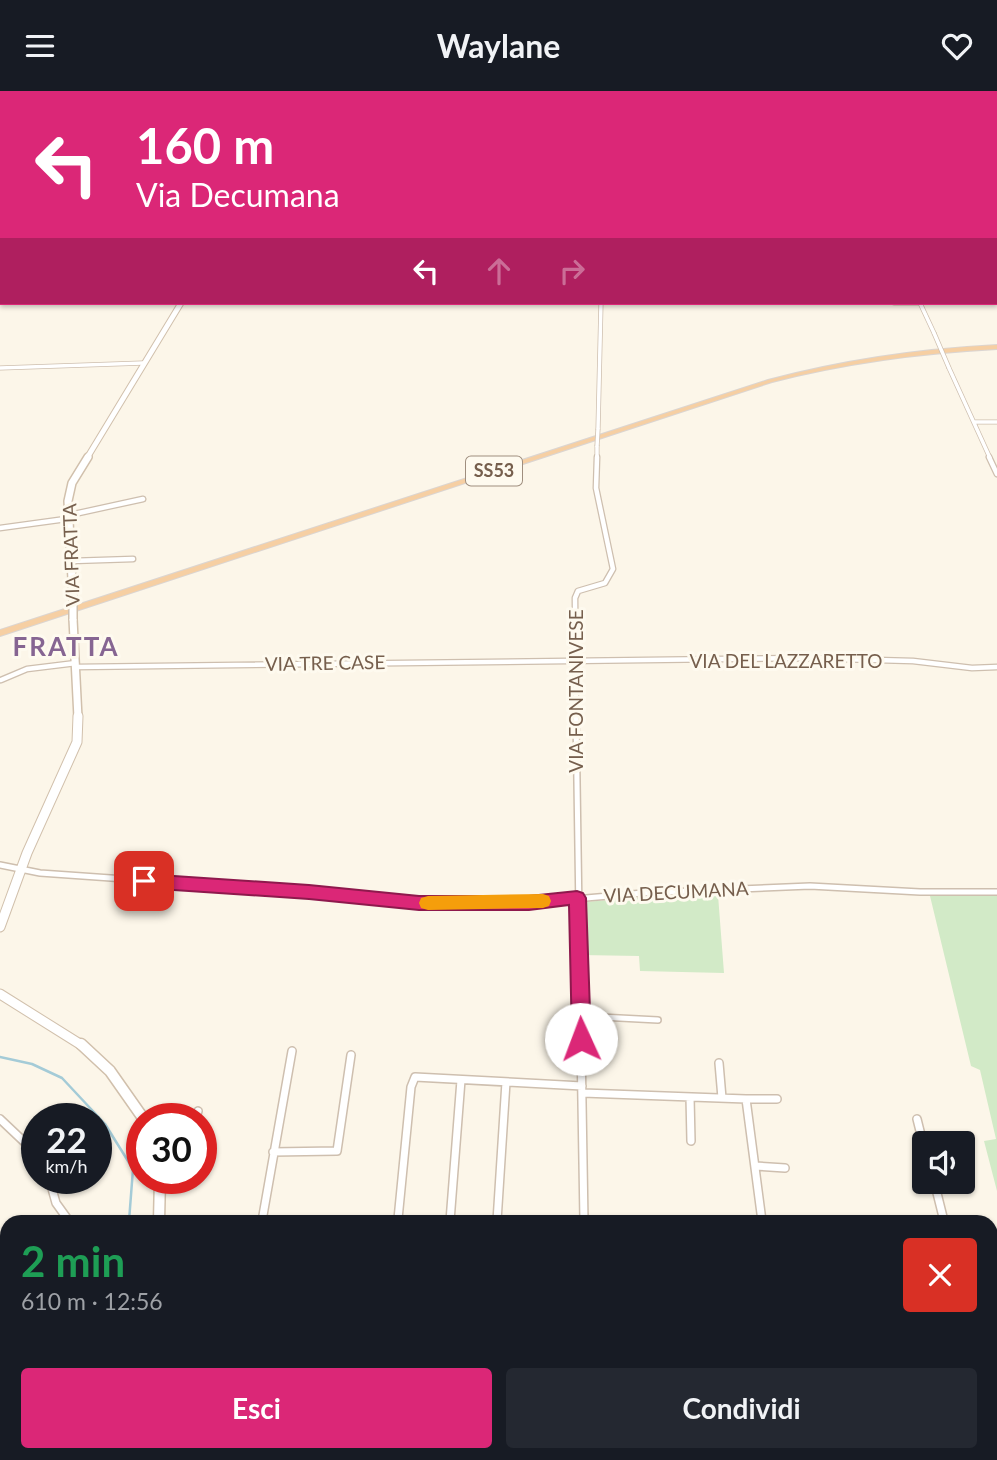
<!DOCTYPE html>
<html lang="it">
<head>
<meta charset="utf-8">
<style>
	:root { --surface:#171b24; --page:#242831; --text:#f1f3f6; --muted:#9ea1a6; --accent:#db2777 }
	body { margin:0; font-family:Lato,sans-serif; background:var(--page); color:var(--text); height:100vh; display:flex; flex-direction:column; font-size:26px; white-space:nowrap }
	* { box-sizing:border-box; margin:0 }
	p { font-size:23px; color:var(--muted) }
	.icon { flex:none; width:38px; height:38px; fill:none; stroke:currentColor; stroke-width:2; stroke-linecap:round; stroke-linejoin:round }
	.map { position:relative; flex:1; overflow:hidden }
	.side { position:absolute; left:0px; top:1124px; width:998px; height:247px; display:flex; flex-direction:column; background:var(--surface); border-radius:21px 21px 0 0; box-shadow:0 2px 5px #0004 }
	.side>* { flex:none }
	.banner { position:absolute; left:0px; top:0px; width:998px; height:214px; box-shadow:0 2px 5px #0004; background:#db2777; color:#fff; overflow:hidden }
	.buttons { position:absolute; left:912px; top:1040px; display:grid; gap:14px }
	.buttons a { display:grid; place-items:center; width:63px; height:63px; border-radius:7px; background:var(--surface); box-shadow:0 2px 5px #0004; font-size:35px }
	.speed { position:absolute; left:21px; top:1012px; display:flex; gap:14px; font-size:35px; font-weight:700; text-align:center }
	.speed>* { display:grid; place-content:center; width:91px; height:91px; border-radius:50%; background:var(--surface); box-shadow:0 2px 5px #0004; line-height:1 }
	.speed small { font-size:18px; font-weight:400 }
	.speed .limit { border:10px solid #d22; background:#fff; color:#111 }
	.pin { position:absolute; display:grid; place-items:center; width:60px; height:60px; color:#fff; margin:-30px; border-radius:14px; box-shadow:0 4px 10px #0006 }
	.me { position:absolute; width:77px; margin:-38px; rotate:358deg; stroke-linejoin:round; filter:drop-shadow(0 0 5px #0008) }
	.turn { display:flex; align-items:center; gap:24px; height:147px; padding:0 21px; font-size:32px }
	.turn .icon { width:91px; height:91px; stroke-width:2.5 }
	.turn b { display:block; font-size:49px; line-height:60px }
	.lanes { display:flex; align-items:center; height:66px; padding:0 21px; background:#0003; justify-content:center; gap:35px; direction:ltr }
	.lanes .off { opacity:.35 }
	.round { display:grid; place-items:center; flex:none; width:74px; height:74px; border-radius:7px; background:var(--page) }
	.overview { display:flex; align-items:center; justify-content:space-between; height:119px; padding:0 21px }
	h1 { font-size:42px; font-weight:700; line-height:52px; color:#1e9e55 }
	.button { display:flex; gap:14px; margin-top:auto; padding:14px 21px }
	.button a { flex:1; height:80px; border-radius:7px; background:var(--accent); color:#fff; font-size:28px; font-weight:700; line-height:80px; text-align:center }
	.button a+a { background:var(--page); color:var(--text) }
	header { display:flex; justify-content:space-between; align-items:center; height:91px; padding:0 21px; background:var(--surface); font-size:32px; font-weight:700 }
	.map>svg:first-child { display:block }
	.green { fill:#d2eac7 }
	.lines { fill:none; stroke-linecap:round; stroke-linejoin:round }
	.stream { stroke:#a4cbd7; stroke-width:2.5 }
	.minor-far4-casing { stroke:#cebfaf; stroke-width:4.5 }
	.minor-far3-casing { stroke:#cebfaf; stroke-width:5 }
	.minor-far2-casing { stroke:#cebfaf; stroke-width:7 }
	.minor-far1-casing { stroke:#cebfaf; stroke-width:8 }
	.minor-casing { stroke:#cebfaf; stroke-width:10 }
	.secondary-far3-casing { stroke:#d1c0ac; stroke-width:7 }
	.secondary-far2-casing { stroke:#d1c0ac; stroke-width:10 }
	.secondary-far1-casing { stroke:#d1c0ac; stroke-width:11 }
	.secondary-casing { stroke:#d1c0ac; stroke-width:13 }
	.trunk-casing { stroke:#dbd5d1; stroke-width:2 }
	.minor-far4 { stroke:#fff; stroke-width:2.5 }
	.minor-far3 { stroke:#fff; stroke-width:3.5 }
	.minor-far2 { stroke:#fff; stroke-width:4.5 }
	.minor-far1 { stroke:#fff; stroke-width:5 }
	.minor { stroke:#fff; stroke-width:7 }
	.secondary-far3 { stroke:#fff; stroke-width:5 }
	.secondary-far2 { stroke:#fff; stroke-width:7 }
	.secondary-far1 { stroke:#fff; stroke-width:9 }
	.secondary { stroke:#fff; stroke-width:10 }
	.trunk { fill:#f6cfa3; fill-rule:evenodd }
	.minor-bridge-casing { stroke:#cebfaf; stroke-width:5; stroke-linecap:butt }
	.secondary-bridge-casing { stroke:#d1c0ac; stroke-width:10; stroke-linecap:butt }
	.minor-bridge { stroke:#fff; stroke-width:3.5 }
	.secondary-bridge { stroke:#fff; stroke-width:7 }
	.route { fill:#db2777; stroke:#8e194d; stroke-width:2 }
	.slow { fill:#f59e0b }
	.labels { text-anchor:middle; stroke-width:6; stroke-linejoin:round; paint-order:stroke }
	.shield { fill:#fefaef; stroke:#9f8e7e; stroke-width:2 }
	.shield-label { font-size:18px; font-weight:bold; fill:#765f4d }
	.street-label { font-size:19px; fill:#765f4d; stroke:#fefaef }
	.district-label { font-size:26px; font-weight:bold; letter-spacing:2px; fill:#866592; stroke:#fefaef }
</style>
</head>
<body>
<header><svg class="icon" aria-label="menu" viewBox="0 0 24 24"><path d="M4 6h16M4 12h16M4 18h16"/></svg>Waylane<svg class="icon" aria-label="heart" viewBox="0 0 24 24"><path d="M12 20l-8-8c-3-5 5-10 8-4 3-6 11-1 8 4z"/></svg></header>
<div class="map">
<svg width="997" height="1369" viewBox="0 0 997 1369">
	<rect width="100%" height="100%" fill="#fcf6e9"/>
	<!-- green -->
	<path class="green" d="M 715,800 L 718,804 L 724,882 L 640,880 L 639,865 L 581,864 L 581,813 L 585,811 Z
		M 930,805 L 997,805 L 997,1100 L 984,1050 L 996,1048 L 980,979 L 971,975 Z"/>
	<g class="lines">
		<!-- stream -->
		<path class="stream" d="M 0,966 L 32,973 L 62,987 L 105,1033 L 133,1078 L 129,1130
			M 72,1369 L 74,1363"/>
		<!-- minor-far4 casing -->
		<g class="minor-far4-casing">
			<path id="minor-far4" d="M 927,0 L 929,2"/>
		</g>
		<!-- minor-far3 casing -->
		<g class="minor-far3-casing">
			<path id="minor-far3" d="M 0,169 L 2,165
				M 0,206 L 2,204
				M 894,212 L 920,212
				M 920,212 L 934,242
				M 0,277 L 143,272
				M 949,277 L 990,367
				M 974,331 L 997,331
				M 598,338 L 601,212
				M 597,367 L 597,355"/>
		</g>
		<!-- minor-far2 casing -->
		<g class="minor-far2-casing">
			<path id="minor-far2" d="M 989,366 L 997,383
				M 65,425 L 143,408
				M 0,437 L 66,428
				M 71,470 L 133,468
				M 76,576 L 803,567 L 913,570 L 972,577 L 997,576
				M 1,589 L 27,578 L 76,572
				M 576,627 L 575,507 L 578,500 L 605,492 L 613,478 L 596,397 L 597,366"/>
		</g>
		<!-- minor-far1 casing -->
		<g class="minor-far1-casing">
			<path id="minor-far1" d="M 576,625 L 581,955
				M 0,774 L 40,782 L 309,801 L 419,812 L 529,812 L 643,802 L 810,795 L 920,801 L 997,801
				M 581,925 L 658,929"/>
		</g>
		<!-- minor casing -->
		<g class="minor-casing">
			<path id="minor" d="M 581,953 L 584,1130
				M 719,972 L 722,1007
				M 583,1002 L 746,1008 L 762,1130
				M 690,1006 L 691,1050
				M 746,1008 L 777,1008
				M 196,1027 L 198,1020
				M 0,1028 L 37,1063
				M 917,1028 L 924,1056
				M 273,1061 L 337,1060 L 351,964
				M 755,1075 L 785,1077
				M 49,1087 L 56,1112 L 69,1130
				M 934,1090 L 944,1130
				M 398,1128 L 411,996 L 415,986 L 582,995
				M 262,1130 L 292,960
				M 382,1130 L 459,1130
				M 450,1130 L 461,989
				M 497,1130 L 506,991
				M 990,1169 L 997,1170
				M 0,1243 L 7,1243
				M 0,1249 L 7,1247
				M 480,1369 L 481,1363
				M 561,1369 L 562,1363"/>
		</g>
		<!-- secondary-far3 casing -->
		<g class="secondary-far3-casing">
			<path id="secondary-far3" d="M 87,367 L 181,212"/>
		</g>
		<!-- secondary-far2 casing -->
		<g class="secondary-far2-casing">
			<path id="secondary-far2" d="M 73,508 L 68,410 L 72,392 L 88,366
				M 73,528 L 78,627"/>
		</g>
		<!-- secondary-far1 casing -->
		<g class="secondary-far1-casing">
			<path id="secondary-far1" d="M 0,836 L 27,762 L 77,651 L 78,625
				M 0,903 L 83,955"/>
		</g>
		<!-- secondary casing -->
		<g class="secondary-casing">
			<path id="secondary" d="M 81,953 L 110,980 L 143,1027
				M 159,1130 L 160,1087
				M 101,1369 L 102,1363"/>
		</g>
		<!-- trunk casing -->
		<g class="trunk-casing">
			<path id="trunk" d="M 997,254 L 997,258 C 921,262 846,272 772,291 L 0,545 L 0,539 L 768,289 C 843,269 919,258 997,254 Z"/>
		</g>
		<!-- minor-far4 -->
		<use href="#minor-far4" class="minor-far4"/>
		<!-- minor-far3 -->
		<use href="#minor-far3" class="minor-far3"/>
		<!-- minor-far2 -->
		<use href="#minor-far2" class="minor-far2"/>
		<!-- minor-far1 -->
		<use href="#minor-far1" class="minor-far1"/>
		<!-- minor -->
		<use href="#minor" class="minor"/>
		<!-- secondary-far3 -->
		<use href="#secondary-far3" class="secondary-far3"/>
		<!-- secondary-far2 -->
		<use href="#secondary-far2" class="secondary-far2"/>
		<!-- secondary-far1 -->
		<use href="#secondary-far1" class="secondary-far1"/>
		<!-- secondary -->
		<use href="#secondary" class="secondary"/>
		<!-- trunk -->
		<use href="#trunk" class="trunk"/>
		<!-- minor-bridge casing -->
		<g class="minor-bridge-casing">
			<path id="minor-bridge" d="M 934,242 L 949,277
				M 597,355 L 598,338"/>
		</g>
		<!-- secondary-bridge casing -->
		<g class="secondary-bridge-casing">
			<path id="secondary-bridge" d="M 73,508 L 73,528"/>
		</g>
		<!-- minor-bridge -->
		<use href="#minor-bridge" class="minor-bridge"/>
		<!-- secondary-bridge -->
		<use href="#secondary-bridge" class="secondary-bridge"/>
	</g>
	<!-- route -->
	<path class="route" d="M 144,783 L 309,794 L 419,805 L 529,805 L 577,800 L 583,802 L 586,807 L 591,948 L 588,954 L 581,957 L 575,954 L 572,948 L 569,814 L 529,819 L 419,819 L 309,808 L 144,797 L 138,795 L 136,790 L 138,785 Z"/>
	<!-- slow -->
	<path class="slow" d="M 543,803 L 549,805 L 551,810 L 549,815 L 543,817 L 428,819 L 421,817 L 419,812 L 421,807 L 428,805 Z"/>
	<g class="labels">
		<!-- shield labels -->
		<rect class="shield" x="466" y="365.5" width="56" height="29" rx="5"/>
		<g class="shield-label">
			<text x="494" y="386">SS53</text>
		</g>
		<!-- street labels -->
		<g class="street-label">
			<text transform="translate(71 464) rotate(-92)" y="7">VIA FRATTA</text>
			<text x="786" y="577">VIA DEL LAZZARETTO</text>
			<text transform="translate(325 572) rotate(-1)" y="7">VIA TRE CASE</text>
			<text transform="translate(576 600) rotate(-90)" y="7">VIA FONTANIVESE</text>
			<text transform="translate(676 801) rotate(-3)" y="7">VIA DECUMANA</text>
		</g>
		<!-- district labels -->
		<g class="district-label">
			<text x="66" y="565">FRATTA</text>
		</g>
	</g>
</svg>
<div class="buttons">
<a><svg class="icon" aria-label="sound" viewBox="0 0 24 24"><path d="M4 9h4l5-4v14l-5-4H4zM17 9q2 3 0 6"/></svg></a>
</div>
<div class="speed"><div>22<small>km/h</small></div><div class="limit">30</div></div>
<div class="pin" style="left:144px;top:790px;background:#d93025"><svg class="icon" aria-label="arrive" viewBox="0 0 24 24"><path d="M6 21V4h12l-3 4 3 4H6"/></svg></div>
<svg class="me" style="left:581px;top:948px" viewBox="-20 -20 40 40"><circle r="19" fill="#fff"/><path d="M0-13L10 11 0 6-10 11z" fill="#db2777"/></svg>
<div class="banner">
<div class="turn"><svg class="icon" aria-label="left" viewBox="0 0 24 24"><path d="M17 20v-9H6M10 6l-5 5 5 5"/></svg><div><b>160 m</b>Via Decumana</div></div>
<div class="lanes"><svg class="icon" aria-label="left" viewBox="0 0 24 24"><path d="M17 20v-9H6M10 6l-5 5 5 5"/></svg><svg class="icon off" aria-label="ahead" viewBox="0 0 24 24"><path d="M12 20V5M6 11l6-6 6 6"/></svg><svg class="icon off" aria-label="right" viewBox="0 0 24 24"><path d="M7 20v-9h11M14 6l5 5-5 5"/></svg></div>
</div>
<section class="side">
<div class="overview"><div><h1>2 min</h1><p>610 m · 12:56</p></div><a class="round" style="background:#d93025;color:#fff"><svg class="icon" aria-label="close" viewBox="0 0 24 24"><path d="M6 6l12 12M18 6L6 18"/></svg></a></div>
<div class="button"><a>Esci</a><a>Condividi</a></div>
</section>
</div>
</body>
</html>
